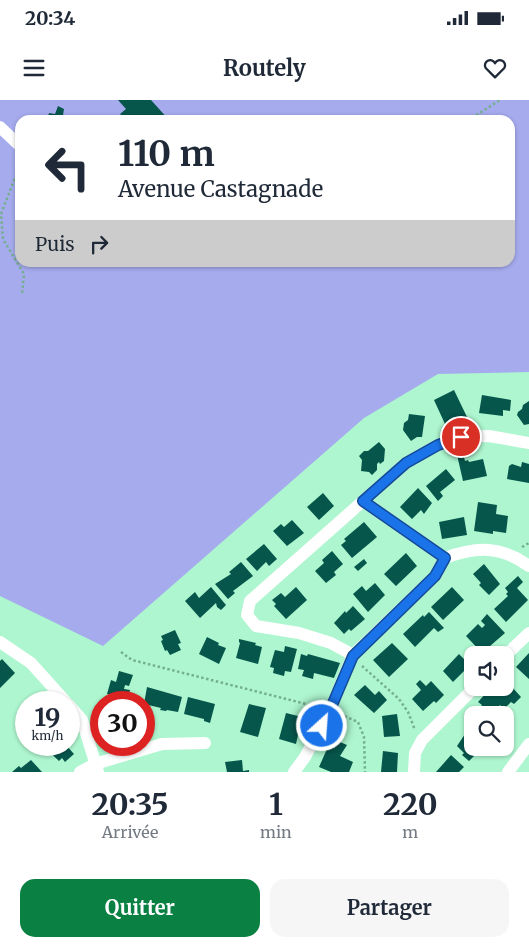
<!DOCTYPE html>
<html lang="fr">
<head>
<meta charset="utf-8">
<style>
	:root { --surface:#fff; --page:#f6f6f7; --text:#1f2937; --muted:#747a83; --accent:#0b8043 }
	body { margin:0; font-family:Merriweather,serif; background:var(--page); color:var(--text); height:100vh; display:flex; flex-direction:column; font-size:19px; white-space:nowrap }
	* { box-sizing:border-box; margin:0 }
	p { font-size:16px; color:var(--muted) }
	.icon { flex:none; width:28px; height:28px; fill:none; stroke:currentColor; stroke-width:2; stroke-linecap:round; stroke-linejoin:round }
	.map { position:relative; height:672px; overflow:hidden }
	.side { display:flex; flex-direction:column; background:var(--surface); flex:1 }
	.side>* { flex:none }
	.top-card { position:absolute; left:15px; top:15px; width:500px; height:152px; border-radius:15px; box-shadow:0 1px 4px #0004; background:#fff; color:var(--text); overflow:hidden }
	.tools { position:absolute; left:464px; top:546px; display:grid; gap:10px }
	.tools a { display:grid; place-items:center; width:50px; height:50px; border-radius:10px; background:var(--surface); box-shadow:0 1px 4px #0004; font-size:25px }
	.speed { position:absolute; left:15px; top:591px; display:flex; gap:10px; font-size:25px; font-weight:700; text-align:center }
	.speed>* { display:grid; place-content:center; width:65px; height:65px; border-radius:50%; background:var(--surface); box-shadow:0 1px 4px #0004; line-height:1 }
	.speed small { font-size:12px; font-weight:400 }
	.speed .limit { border:8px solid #d22; background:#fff; color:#111 }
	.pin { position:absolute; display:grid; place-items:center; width:42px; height:42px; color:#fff; margin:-21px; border:2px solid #fff; border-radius:50%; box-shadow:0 1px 5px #0007 }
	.me { position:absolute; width:55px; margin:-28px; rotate:26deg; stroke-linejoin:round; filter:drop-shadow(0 0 4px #0008) }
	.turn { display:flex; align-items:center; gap:18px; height:105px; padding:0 20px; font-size:22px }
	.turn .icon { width:65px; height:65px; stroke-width:2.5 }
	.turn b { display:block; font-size:35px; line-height:42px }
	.then { display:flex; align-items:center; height:48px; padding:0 20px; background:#0003; gap:10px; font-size:19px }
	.eta { display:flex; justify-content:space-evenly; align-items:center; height:85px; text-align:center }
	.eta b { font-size:30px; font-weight:700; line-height:35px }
	.cta { display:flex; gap:10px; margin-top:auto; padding:10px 20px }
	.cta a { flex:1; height:58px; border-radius:15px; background:var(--accent); color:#fff; font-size:20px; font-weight:700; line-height:58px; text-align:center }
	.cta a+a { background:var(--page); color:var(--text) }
	.status { display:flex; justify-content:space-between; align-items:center; height:35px; padding:0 25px; background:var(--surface); direction:ltr }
	.status svg { height:14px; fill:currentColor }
	header { display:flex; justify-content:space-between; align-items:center; height:65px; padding:0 20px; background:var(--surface); font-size:22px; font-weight:700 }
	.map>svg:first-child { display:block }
	.green { fill:#a6abee; fill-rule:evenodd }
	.building { fill:#06564c }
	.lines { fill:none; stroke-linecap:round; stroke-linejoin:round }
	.path { stroke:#75af91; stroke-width:2.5; stroke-dasharray:2.5 2.5; stroke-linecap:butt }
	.minor { stroke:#fff; stroke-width:12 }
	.route-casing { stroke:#114b97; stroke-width:12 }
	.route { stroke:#1a73e8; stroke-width:9 }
</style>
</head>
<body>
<div class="status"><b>20:34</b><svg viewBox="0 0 49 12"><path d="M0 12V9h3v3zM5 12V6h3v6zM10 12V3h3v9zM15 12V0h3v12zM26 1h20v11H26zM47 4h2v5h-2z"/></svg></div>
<header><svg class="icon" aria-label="menu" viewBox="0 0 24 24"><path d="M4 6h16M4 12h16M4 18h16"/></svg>Routely<svg class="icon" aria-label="heart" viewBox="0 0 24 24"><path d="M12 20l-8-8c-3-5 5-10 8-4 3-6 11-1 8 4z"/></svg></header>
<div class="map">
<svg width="529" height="672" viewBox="0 0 529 672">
	<rect width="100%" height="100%" fill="#adf6cf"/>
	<!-- green -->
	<path class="green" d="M 0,0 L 529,0 L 529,272 L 438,274 L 364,318 L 103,546 L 0,496 ZM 20,20 L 510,20 L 510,162 L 20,162 Z"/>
	<!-- building -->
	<path class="building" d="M 118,0 L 151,0 L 169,20 L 122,20 L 124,18 L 120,14 L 126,9 Z
		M 58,6 L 64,9 L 63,15 L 81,20 L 47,20 L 49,13 L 55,14 Z
		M 454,290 L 467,317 L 457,321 L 456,318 L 445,324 L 434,300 Z
		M 482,295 L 511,300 L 510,311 L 503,310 L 503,316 L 479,313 Z
		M 529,301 L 529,324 L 524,325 L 517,315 L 518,312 L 522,309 L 523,305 Z
		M 409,314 L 425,316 L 422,337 L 417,337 L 411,341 L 403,330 L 404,323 L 408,320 Z
		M 379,342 L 385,349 L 384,361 L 380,364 L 379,362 L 377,364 L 377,370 L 372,375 L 369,372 L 361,371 L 362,360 L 359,356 L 364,351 L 368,351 Z
		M 461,344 L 465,361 L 468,360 L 469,362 L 483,359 L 487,376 L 463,381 L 455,346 Z
		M 522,362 L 529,364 L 529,383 L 507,379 L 509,366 L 512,364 L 521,367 Z
		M 446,369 L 455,380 L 440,392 L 443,396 L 438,401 L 426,386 Z
		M 418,388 L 432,403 L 424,414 L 421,410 L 412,419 L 400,407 Z
		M 323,393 L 334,406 L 319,420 L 307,407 Z
		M 478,402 L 497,405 L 496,414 L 508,416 L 506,433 L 493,431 L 493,434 L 474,431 Z
		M 464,417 L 467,435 L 442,439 L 439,422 Z
		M 292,420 L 304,433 L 287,446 L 273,431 L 281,424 L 284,427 Z
		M 364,422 L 377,437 L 352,458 L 341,445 L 346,441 L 344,439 Z
		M 264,444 L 277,459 L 269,466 L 266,462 L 257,471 L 246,459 Z
		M 332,451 L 343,464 L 334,472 L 336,475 L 326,483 L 315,471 L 324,463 L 322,460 Z
		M 406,453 L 417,466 L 396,486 L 384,474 Z
		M 364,459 L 367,463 L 358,471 L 354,467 Z
		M 241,462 L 253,476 L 233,491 L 235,493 L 228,499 L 215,484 L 231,474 L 229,472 Z
		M 484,464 L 500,484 L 489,495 L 479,485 L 481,483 L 473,474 Z
		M 518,476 L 523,482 L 517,488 L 528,500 L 506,522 L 494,509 L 508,496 L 506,494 L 508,492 L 505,488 Z
		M 375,483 L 385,495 L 368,512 L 353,494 L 362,486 L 366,491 Z
		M 211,487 L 226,505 L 221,510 L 217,507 L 216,503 L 200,518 L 185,501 L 195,492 L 199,498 Z
		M 296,487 L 307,500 L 286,519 L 274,506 L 276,504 L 272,500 L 281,493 L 285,497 Z
		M 452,487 L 464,500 L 443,520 L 431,507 Z
		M 353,506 L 365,519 L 351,531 L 349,529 L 344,534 L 334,523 L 345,511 L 346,513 Z
		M 429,512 L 444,528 L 438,532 L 434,528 L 415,547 L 403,534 L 423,515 L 424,517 Z
		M 487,514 L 505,533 L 482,553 L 466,536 L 478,524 L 482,528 L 485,525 L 481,521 Z
		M 175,530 L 181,543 L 178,544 L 181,550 L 170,555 L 167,550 L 165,551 L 161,541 L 163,540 L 161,536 Z
		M 207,537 L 219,543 L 218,545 L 226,548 L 219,564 L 199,554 Z
		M 239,539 L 256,543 L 255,545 L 262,547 L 258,564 L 236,558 L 240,543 L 239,542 Z
		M 392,543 L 408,559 L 389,577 L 373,560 Z
		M 285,546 L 297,549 L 291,572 L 285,571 L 284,576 L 273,573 L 274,568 L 270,567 L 275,550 L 284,552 Z
		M 529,553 L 529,579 L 516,567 Z
		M 301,554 L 307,556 L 308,554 L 340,563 L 334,578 L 314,573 L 313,579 L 302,576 L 304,570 L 298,569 Z
		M 459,554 L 470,565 L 453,582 L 443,571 Z
		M 2,559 L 15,573 L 0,588 L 0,561 Z
		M 119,571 L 133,575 L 129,586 L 125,585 L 124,589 L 130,590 L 127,602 L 113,598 L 114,596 L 107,594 L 111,580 L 116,582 Z
		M 505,579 L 521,597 L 514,604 L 511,602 L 504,609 L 500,605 L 494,612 L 498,615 L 475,615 L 474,614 L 482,605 L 478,602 L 487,592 L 491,596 L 498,589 L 496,588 L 505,588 Z
		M 420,580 L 426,586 L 431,581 L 444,595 L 436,603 L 434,601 L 423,611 L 412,599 L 421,590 L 416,584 Z
		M 365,585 L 375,595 L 379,591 L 387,600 L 374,613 L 354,595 Z
		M 147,587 L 182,597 L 178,612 L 167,610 L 166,611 L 160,610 L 161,608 L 144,604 Z
		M 188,597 L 215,604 L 210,623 L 204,621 L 204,619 L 184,614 Z
		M 249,604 L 266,608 L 258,637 L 240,632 Z
		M 286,613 L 302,617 L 296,644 L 279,639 Z
		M 397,614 L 400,636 L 384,637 L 382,616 Z
		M 472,629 L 472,648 L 482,648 L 469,661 L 462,655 L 464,653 L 457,646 L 467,631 L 469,633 Z
		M 333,639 L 347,645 L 340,656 L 353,662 L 349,672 L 331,672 L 319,667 L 327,649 L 329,650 Z
		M 42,645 L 66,645 L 74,654 L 65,662 L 62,658 L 59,661 Z
		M 383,651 L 398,653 L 397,672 L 381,672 Z
		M 451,655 L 464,667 L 459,672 L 436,672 Z
		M 31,660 L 42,672 L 12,672 L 19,666 L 21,668 Z
		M 242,660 L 243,671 L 249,670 L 249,672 L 227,672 L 225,662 Z"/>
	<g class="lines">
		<!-- path -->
		<path class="path" d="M 472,18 L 500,0
			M 20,65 L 1,114 L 3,139 L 24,174 L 22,195
			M 522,447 L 529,443
			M 121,552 L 132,560 L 318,607
			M 362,566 L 399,599 L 408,612 L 415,630
			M 340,614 L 358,622 L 364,637 L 365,672"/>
		<!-- minor -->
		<path class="minor" d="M 0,27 L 20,46
			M 363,401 L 445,458
			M 0,542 L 31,563 L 66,602
			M 353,555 L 331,543 L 299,533 L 256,526 L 247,515 L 250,501 L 406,363 L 438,345 L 461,337 L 489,336 L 529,343
			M 505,556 L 529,533
			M 69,605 L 82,620 L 98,672
			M 80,672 L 95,664 L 162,644 L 205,643
			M 294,672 L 305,657 L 330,610 L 353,555 L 435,476 L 445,458 C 477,446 501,446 529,466
			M 414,672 L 415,653 L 422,640 L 474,588
			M 508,672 L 529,644"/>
	</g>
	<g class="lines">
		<!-- route casing -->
		<g class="route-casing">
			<path id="route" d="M 322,626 L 330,610 L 353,556 L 435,476 L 445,458 L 363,401 L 406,363 L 438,345 L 461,337"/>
		</g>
		<!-- route -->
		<use href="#route" class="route"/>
	</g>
</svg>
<div class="tools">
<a><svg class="icon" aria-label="sound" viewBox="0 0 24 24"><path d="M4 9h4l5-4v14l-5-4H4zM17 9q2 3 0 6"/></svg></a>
<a><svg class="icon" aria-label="search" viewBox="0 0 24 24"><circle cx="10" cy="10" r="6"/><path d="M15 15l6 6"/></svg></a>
</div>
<div class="speed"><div>19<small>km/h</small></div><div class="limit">30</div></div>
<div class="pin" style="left:461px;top:337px;background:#d93025"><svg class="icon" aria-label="arrive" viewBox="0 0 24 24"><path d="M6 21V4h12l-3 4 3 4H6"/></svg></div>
<svg class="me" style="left:322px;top:626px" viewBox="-20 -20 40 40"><circle r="17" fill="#1a73e8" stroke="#fff" stroke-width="3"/><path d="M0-11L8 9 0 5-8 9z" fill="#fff"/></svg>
<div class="top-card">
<div class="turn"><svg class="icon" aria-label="left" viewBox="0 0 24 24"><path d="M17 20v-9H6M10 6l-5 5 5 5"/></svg><div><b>110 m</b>Avenue Castagnade</div></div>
<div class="then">Puis<svg class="icon" aria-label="right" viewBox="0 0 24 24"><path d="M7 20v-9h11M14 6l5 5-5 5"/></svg></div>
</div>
</div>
<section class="side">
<div class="eta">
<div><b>20:35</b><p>Arrivée</p></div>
<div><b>1</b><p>min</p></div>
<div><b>220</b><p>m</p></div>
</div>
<div class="cta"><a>Quitter</a><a>Partager</a></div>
</section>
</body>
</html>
